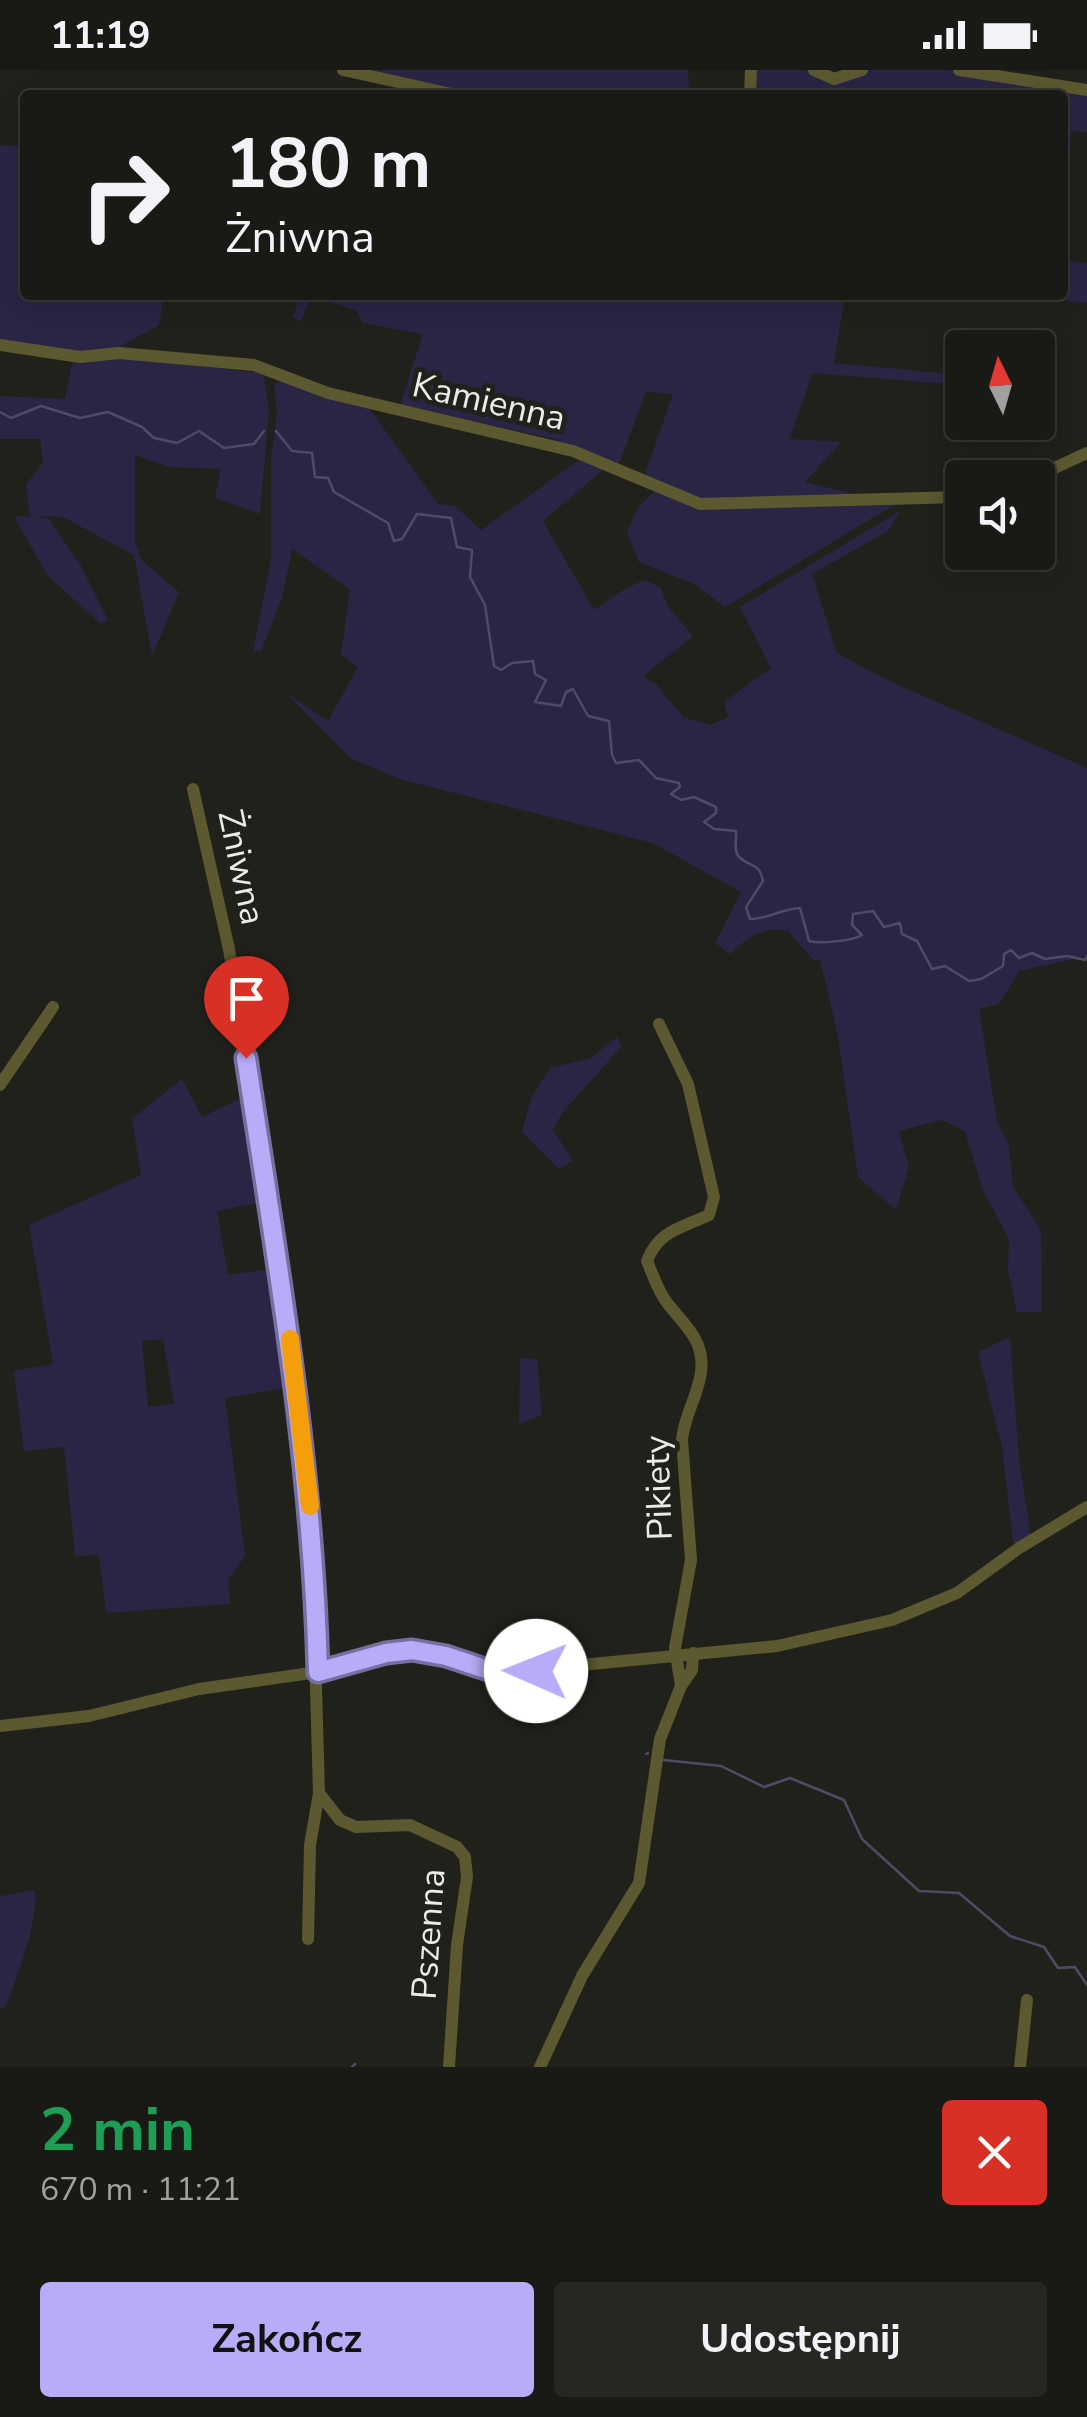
<!DOCTYPE html>
<html lang="pl">
<head>
<meta charset="utf-8">
<style>
	:root { --surface:#191915; --page:#262622; --text:#f1f3f6; --muted:#9fa0a0; --line:#373834; --accent:#b6acf8 }
	body { margin:0; font-family:"Nunito Sans",sans-serif; background:var(--page); color:var(--text); height:100vh; display:flex; flex-direction:column; font-size:38px; white-space:nowrap }
	* { box-sizing:border-box; margin:0 }
	p { font-size:32px; color:var(--muted) }
	.icon { flex:none; width:55px; height:55px; fill:none; stroke:currentColor; stroke-width:2; stroke-linecap:round; stroke-linejoin:round }
	.map { position:relative; height:1997px; overflow:hidden }
	.details { display:flex; flex-direction:column; background:var(--surface); flex:1 }
	.details>* { flex:none }
	.hud { position:absolute; left:20px; top:20px; width:1048px; height:210px; border-radius:10px; box-shadow:0 5px 25px #0003,0 0 0 2px var(--line); background:#191915; color:var(--text); overflow:hidden }
	.needle { width:65px; rotate:355deg }
	.controls { position:absolute; left:945px; top:260px; display:grid; gap:20px }
	.controls a { display:grid; place-items:center; width:110px; height:110px; border-radius:10px; background:var(--surface); box-shadow:0 5px 25px #0003,0 0 0 2px var(--line); font-size:50px }
	.pin { position:absolute; display:grid; place-items:center; width:85px; height:85px; color:#fff; margin:-102px -42px; border-radius:50% 50% 50% 0; rotate:-45deg; box-shadow:0 0 10px #0007 }
	.pin .icon { rotate:45deg }
	.me { position:absolute; width:110px; margin:-55px; rotate:271deg; stroke-linejoin:round; filter:drop-shadow(0 0 8px #0008) }
	.turn { display:flex; align-items:center; gap:35px; height:210px; padding:0 40px; font-size:45px }
	.turn .icon { width:130px; height:130px; stroke-width:2.5 }
	.turn b { display:block; font-size:70px; line-height:85px }
	.round { display:grid; place-items:center; flex:none; width:105px; height:105px; border-radius:10px; background:var(--page) }
	.summary { display:flex; align-items:center; justify-content:space-between; height:170px; padding:0 40px }
	h1 { font-size:60px; font-weight:700; line-height:75px; color:#1e9e55 }
	.primary-button { display:flex; gap:20px; margin-top:auto; padding:20px 40px }
	.primary-button a { flex:1; height:115px; border-radius:10px; background:var(--accent); color:#111; font-size:40px; font-weight:700; line-height:115px; text-align:center }
	.primary-button a+a { background:var(--page); color:var(--text) }
	.status { display:flex; justify-content:space-between; align-items:center; height:70px; padding:0 50px; background:var(--surface); direction:ltr }
	.status svg { height:28px; fill:currentColor }
	.map>svg:first-child { display:block }
	.green { fill:#2a2545; fill-rule:evenodd }
	.lines { fill:none; stroke-linecap:round; stroke-linejoin:round }
	.stream { stroke:#524a64; stroke-width:2.5 }
	.minor { stroke:#5c582f; stroke-width:12 }
	.route-casing { stroke:#7670a1; stroke-width:25 }
	.route { stroke:#b6acf8; stroke-width:18 }
	.slow { stroke:#f59e0b; stroke-width:18 }
	.labels { text-anchor:middle; stroke-width:10; stroke-linejoin:round; paint-order:stroke }
	.street-label { font-size:35px; fill:#ebebe8; stroke:#21211c }
</style>
</head>
<body>
<div class="status"><b>11:19</b><svg viewBox="0 0 49 12"><path d="M0 12V9h3v3zM5 12V6h3v6zM10 12V3h3v9zM15 12V0h3v12zM26 1h20v11H26zM47 4h2v5h-2z"/></svg></div>
<div class="map">
<svg width="1087" height="1997" viewBox="0 0 1087 1997">
	<rect width="100%" height="100%" fill="#21211c"/>
	<!-- green -->
	<path class="green" d="M 356,0 L 688,0 L 689,19 L 742,25 L 486,25 Z
		M 754,0 L 805,0 L 825,12 L 842,12 L 872,0 L 944,0 L 1087,24 L 1087,62 L 1071,61 L 1070,95 L 1063,94 L 1062,25 L 753,25 Z
		M 0,75 L 25,77 L 25,225 L 164,225 L 159,255 L 115,279 L 80,282 L 0,271 Z
		M 1063,190 L 1087,193 L 1087,233 L 1024,225 L 1062,225 Z
		M 300,225 L 845,225 L 834,293 L 962,305 L 962,315 L 813,303 L 789,369 L 841,372 L 805,412 L 854,424 L 716,431 L 685,425 L 645,404 L 673,324 L 646,322 L 619,394 L 551,368 L 400,336 L 423,264 L 363,253 L 356,240 L 312,228 L 300,251 L 293,247 Z
		M 118,288 L 263,303 L 269,341 L 260,444 L 215,428 L 221,399 L 170,397 L 135,385 L 135,471 L 141,490 L 179,522 L 152,586 L 134,485 L 63,447 L 32,446 L 48,448 L 80,494 L 108,550 L 100,553 L 47,505 L 14,446 L 30,447 L 26,415 L 43,392 L 40,369 L 0,369 L 0,326 L 65,329 L 72,293 Z
		M 279,311 L 369,338 L 438,434 L 455,436 L 481,460 L 579,390 L 604,399 L 543,451 L 594,540 L 624,519 L 645,510 L 661,518 L 668,537 L 693,566 L 643,606 L 656,614 L 684,648 L 711,655 L 728,647 L 724,632 L 771,598 L 740,537 L 900,441 L 888,461 L 812,504 L 837,583 L 887,610 L 1087,698 L 1087,886 L 1019,901 L 999,934 L 979,939 L 997,1051 L 1009,1075 L 1013,1117 L 1041,1160 L 1042,1242 L 1017,1242 L 1008,1201 L 1009,1169 L 982,1118 L 965,1061 L 942,1050 L 899,1061 L 909,1096 L 896,1140 L 858,1107 L 838,966 L 820,889 L 814,891 L 788,861 C 760,857 750,866 730,884 L 715,873 L 741,822 L 653,773 L 403,710 L 352,689 L 285,622 L 328,651 L 358,597 L 341,585 L 350,519 L 292,479 L 282,528 L 261,581 L 253,582 L 271,489 L 271,389 L 277,342 L 274,315 Z
		M 654,421 L 685,434 L 902,430 L 725,537 L 694,514 L 639,492 L 627,463 L 637,439 Z
		M 617,967 L 622,976 L 562,1043 L 553,1060 L 573,1090 L 559,1099 L 522,1062 L 531,1028 L 550,998 L 591,988 Z
		M 182,1009 L 202,1047 L 241,1028 L 249,1029 L 262,1132 L 217,1141 L 228,1205 L 276,1198 L 291,1317 L 225,1328 L 245,1486 L 229,1509 L 230,1534 L 106,1543 L 99,1485 L 75,1486 L 64,1377 L 24,1381 L 14,1301 L 53,1294 L 29,1155 L 141,1105 L 132,1049 ZM 163,1269 L 174,1334 L 148,1337 L 142,1271 Z
		M 1010,1267 L 1019,1389 L 1031,1468 L 1014,1479 L 1002,1377 L 978,1282 Z
		M 520,1288 L 537,1289 L 542,1345 L 519,1354 Z
		M 35,1820 C 37,1858 19,1900 6,1936 L 0,1939 L 0,1826 Z"/>
	<g class="lines">
		<!-- stream -->
		<path class="stream" d="M 0,342 L 11,348 L 41,336 L 80,348 L 108,342 L 142,357 L 154,368 L 177,373 L 199,361 L 224,378 L 254,374 L 264,361
			M 276,361 L 292,381 L 312,383 L 315,407 L 328,408 L 334,422 L 388,453 L 394,471 L 402,469 L 417,444 L 451,448 L 457,477 L 472,480 L 470,507 L 485,535 L 494,596 L 501,600 L 512,593 L 533,591 L 535,604 L 546,610 L 535,632 L 561,636 L 566,622 L 573,619 L 588,646 L 609,651 L 612,685 L 616,693 L 639,690 L 656,708 L 679,713 L 680,717 L 671,724 L 681,730 L 694,727 L 716,737 L 716,743 L 704,752 L 714,759 L 736,761 C 737,768 733,781 739,787 C 750,798 759,791 763,811 L 746,837 L 750,849 C 769,849 781,839 800,838 L 809,871 C 820,874 852,871 862,865 L 852,855 L 853,844 L 873,841 L 884,857 L 900,853 L 902,864 L 917,871 L 932,899 L 945,896 L 969,911 L 981,909 L 1003,896 L 1004,884 L 1011,880 L 1019,888 L 1032,883 L 1045,889 L 1067,886 L 1085,890 L 1087,886
			M 646,1684 L 648,1683
			M 664,1690 L 721,1696 L 764,1717 L 790,1708 L 844,1730 L 862,1769 L 919,1821 L 959,1823 L 1010,1866 L 1044,1877 L 1058,1898 L 1075,1897 L 1087,1915
			M 352,1997 L 355,1994"/>
		<!-- minor -->
		<path class="minor" d="M 343,0 L 456,25
			M 814,0 L 834,9 L 862,0
			M 959,0 L 1087,20
			M 750,25 L 751,0
			M 0,275 L 80,287 L 119,283 L 254,295 L 328,323 L 573,381 L 700,434 L 962,427
			M 1033,408 L 1087,383
			M 193,719 L 229,879 L 271,1138 L 311,1443 L 319,1723 L 310,1775 L 308,1869
			M 659,954 L 688,1014 L 714,1127 L 709,1145 C 681,1158 658,1161 647,1191 C 653,1205 658,1222 668,1234 C 685,1256 705,1270 701,1302 C 698,1326 684,1346 682,1370 L 691,1490 L 675,1578 L 681,1616
			M 0,1015 L 53,937
			M 0,1656 L 89,1646 L 199,1619 L 318,1602 L 400,1581 L 425,1581 L 480,1599 L 509,1602 L 777,1576 L 892,1550 L 957,1523 L 1019,1478 L 1087,1437
			M 319,1723 L 340,1750 L 356,1757 L 410,1755 L 457,1777 L 465,1787 L 467,1807 L 457,1875 L 449,1997
			M 540,1997 L 582,1906 L 639,1813 L 660,1669 L 681,1616 L 692,1600 L 693,1583
			M 1020,1997 L 1027,1930"/>
	</g>
	<g class="lines">
		<!-- route casing -->
		<g class="route-casing">
			<path id="route" d="M 246,988 C 277,1192 313,1394 318,1602 L 386,1583 L 412,1580 L 446,1586 L 494,1602 L 536,1601"/>
		</g>
		<!-- route -->
		<use href="#route" class="route"/>
		<!-- slow -->
		<path class="slow" d="M 290,1269 L 310,1436"/>
	</g>
	<g class="labels">
		<!-- street labels -->
		<g class="street-label">
			<text transform="translate(489 331) rotate(13)" y="12">Kamienna</text>
			<text transform="translate(242 797) rotate(78)" y="12">Żniwna</text>
			<text transform="translate(658 1418) rotate(-92)" y="12">Pikiety</text>
			<text transform="translate(428 1864) rotate(-86)" y="12">Pszenna</text>
		</g>
	</g>
</svg>
<div class="controls">
<a><svg class="needle" viewBox="-14 -14 28 28"><path d="M0-13l5 13h-10z" fill="#e53935"/><path d="M0 13l5-13h-10z" fill="#9fa0a0"/></svg></a>
<a><svg class="icon" aria-label="sound" viewBox="0 0 24 24"><path d="M4 9h4l5-4v14l-5-4H4zM17 9q2 3 0 6"/></svg></a>
</div>
<div class="pin" style="left:246px;top:988px;background:#d93025"><svg class="icon" aria-label="arrive" viewBox="0 0 24 24"><path d="M6 21V4h12l-3 4 3 4H6"/></svg></div>
<svg class="me" style="left:536px;top:1601px" viewBox="-20 -20 40 40"><circle r="19" fill="#fff"/><path d="M0-13L10 11 0 6-10 11z" fill="#b6acf8"/></svg>
<div class="hud">
<div class="turn"><svg class="icon" aria-label="right" viewBox="0 0 24 24"><path d="M7 20v-9h11M14 6l5 5-5 5"/></svg><div><b>180 m</b>Żniwna</div></div>
</div>
</div>
<section class="details">
<div class="summary"><div><h1>2 min</h1><p>670 m · 11:21</p></div><a class="round" style="background:#d93025;color:#fff"><svg class="icon" aria-label="close" viewBox="0 0 24 24"><path d="M6 6l12 12M18 6L6 18"/></svg></a></div>
<div class="primary-button"><a>Zakończ</a><a>Udostępnij</a></div>
</section>
</body>
</html>
